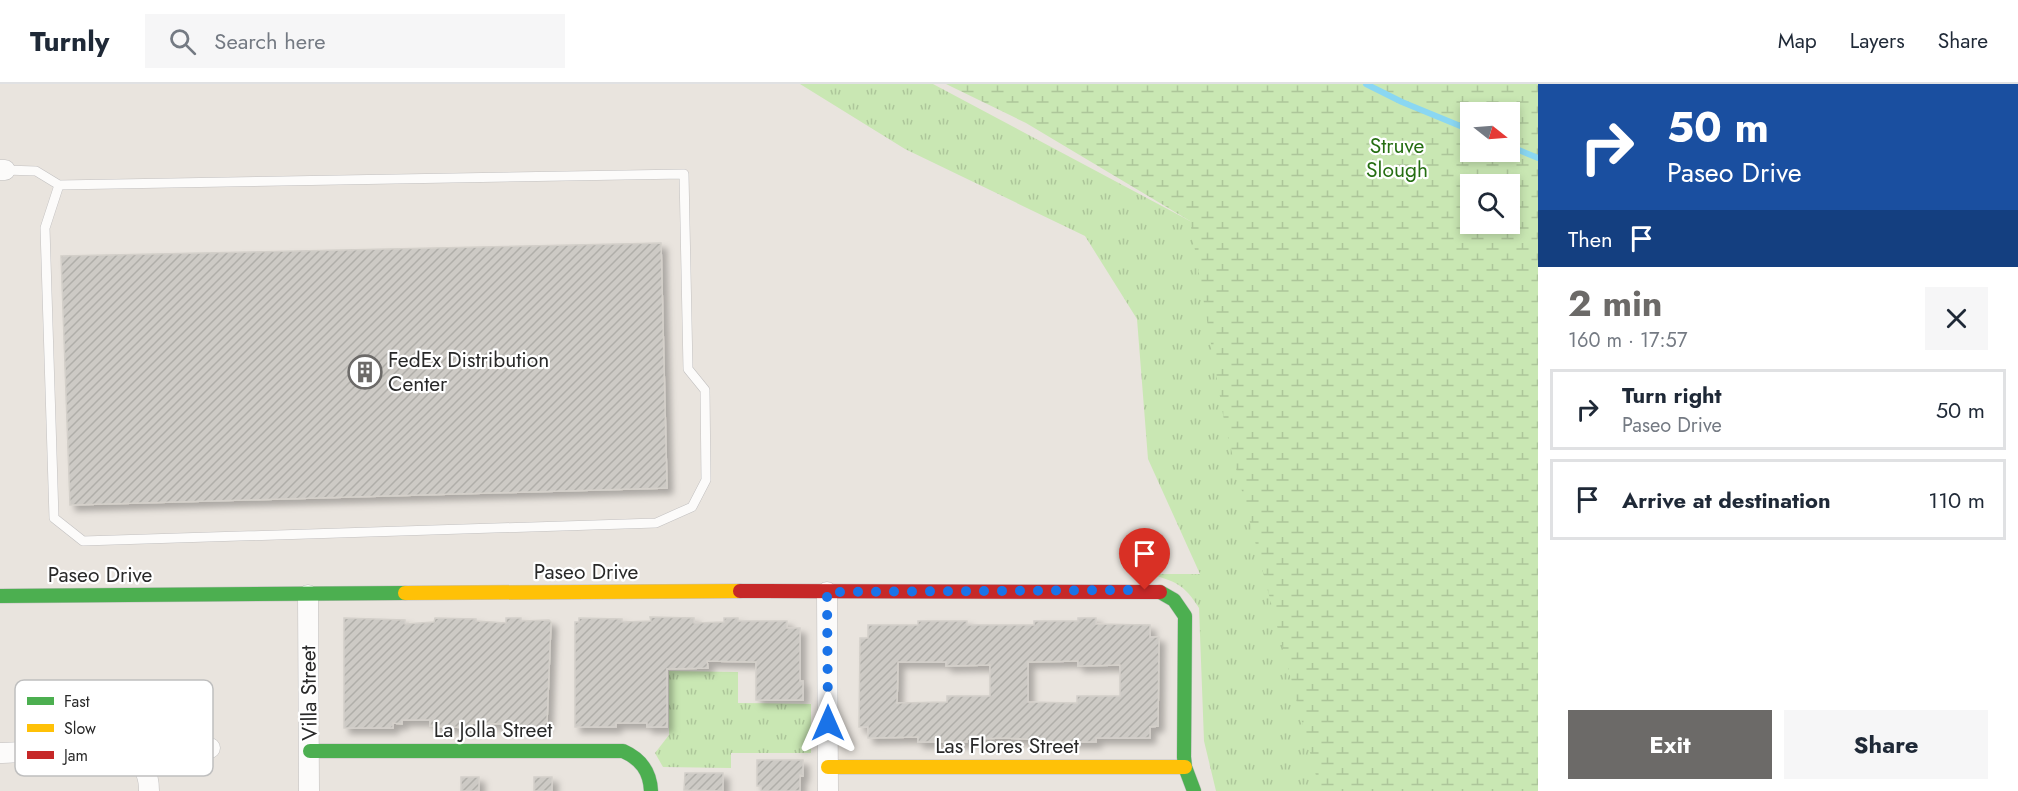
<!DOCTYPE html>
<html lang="en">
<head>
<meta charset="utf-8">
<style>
	:root { --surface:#fff; --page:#f6f6f7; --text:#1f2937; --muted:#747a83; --line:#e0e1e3; --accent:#6c6a68 }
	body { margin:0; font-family:Jost,sans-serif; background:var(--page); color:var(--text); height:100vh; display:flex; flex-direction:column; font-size:22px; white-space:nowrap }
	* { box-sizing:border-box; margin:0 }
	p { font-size:20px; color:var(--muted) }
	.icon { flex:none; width:33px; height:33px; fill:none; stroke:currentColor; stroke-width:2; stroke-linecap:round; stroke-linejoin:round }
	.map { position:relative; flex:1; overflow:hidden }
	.panel { display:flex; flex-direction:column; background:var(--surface); width:480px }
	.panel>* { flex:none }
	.banner { background:#1a4fa0; color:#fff; overflow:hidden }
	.needle { width:39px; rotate:107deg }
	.fabs { position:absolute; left:1460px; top:18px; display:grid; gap:12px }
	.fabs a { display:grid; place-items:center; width:60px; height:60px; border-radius:0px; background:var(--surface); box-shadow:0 3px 9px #0003; font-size:30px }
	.pin { position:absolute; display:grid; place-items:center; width:51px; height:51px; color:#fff; margin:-62px -26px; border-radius:50% 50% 50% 0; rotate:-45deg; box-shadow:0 0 6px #0007 }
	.pin .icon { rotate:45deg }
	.me { position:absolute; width:66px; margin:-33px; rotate:0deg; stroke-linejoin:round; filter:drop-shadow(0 0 4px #0008) }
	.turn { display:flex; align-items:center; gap:21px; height:126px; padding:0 30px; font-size:27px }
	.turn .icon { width:78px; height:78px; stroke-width:2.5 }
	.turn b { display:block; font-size:42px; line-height:51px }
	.then { display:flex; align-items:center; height:57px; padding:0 30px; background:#0003; gap:12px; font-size:22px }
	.round { display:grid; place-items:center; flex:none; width:63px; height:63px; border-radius:0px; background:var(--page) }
	.summary { display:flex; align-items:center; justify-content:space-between; height:102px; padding:0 30px }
	h1 { font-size:36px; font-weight:700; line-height:45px; color:var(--accent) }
	.cta { display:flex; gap:12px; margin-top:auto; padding:12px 30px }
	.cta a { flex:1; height:69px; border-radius:0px; background:var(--accent); color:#fff; font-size:24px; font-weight:700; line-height:69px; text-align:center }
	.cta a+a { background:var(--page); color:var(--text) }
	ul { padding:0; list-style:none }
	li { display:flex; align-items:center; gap:18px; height:81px; margin:0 12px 9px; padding:0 18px; border:3px solid var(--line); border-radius:0px }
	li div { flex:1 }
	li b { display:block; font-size:22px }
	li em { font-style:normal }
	header { display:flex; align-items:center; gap:36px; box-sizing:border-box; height:84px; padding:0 30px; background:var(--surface); border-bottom:2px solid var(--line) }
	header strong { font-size:28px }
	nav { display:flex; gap:33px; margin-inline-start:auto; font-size:21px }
	.search { width:420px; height:54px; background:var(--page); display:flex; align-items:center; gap:15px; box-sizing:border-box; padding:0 21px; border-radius:0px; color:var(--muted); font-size:22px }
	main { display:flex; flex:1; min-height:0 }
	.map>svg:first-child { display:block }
	.grass { fill:url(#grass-tufts) }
	.wetland { fill:url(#wetland-marsh); fill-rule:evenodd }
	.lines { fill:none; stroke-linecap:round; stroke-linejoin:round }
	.stream { stroke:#8ad7f2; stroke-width:6 }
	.building { fill:url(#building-hatch); stroke:#d4d0ca; stroke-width:1.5; fill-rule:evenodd; filter:url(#shadow) }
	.lane-casing { stroke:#c2c0c0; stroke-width:10 }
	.street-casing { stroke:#c2c0c0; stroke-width:21 }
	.fast-casing { stroke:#c2c0c0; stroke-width:15 }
	.slow-casing { stroke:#c2c0c0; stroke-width:15 }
	.jam-casing { stroke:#c2c0c0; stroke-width:15 }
	.lane { stroke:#fcfbfa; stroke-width:9 }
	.street { stroke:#fcfbfa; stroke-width:20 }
	.fast { stroke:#4caf50; stroke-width:14 }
	.slow { stroke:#ffc107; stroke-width:14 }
	.jam { stroke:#c62828; stroke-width:14 }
	.route { stroke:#1a73e8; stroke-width:10; stroke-dasharray:0 18 }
	.labels { text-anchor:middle; stroke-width:4.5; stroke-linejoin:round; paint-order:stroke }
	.park-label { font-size:21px; fill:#256e12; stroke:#fff }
	.poi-label { font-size:21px; fill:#292929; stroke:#fff; text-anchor:start }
	.street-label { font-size:21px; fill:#292929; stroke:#fff }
	.key { fill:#fff; stroke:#bfbfbf; stroke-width:1.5 }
	.key-label { font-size:16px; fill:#292929 }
</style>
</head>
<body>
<header>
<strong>Turnly</strong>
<div class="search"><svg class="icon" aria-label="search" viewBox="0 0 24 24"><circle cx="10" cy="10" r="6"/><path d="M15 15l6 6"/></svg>Search here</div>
<nav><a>Map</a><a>Layers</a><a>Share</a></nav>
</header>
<main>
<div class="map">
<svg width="1538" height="707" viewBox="0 0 1538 707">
	<defs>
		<pattern id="grass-tufts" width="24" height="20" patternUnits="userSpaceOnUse" patternTransform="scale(1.5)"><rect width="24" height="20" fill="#c9e7b3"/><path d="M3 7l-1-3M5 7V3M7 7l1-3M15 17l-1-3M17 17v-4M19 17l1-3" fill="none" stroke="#adc69a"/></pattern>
		<pattern id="wetland-marsh" width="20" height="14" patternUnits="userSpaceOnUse" patternTransform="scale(1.5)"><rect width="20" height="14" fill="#c9e7b3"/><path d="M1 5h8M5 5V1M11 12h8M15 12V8" fill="none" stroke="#adc69a"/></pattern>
		<pattern id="building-hatch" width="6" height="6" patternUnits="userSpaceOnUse" patternTransform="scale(1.5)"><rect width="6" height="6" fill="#cdcac5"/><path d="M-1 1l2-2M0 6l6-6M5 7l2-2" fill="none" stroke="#b0aea9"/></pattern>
		<filter id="shadow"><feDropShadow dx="5.5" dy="5.5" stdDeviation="3" flood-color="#0004"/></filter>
	</defs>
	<rect width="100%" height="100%" fill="#e9e4de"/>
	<!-- grass -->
	<path class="grass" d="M 800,0 L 933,0 L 1190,137 L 1538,707 L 1216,707 L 1204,657 L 1199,524 C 1184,500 1175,497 1149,490 L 1200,490 L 1148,375 L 1137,235 L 1085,152 L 905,65 Z
		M 669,587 L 738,588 L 738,619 L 811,620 L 811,669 L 731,669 L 731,684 L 663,683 L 655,669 L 669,651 Z"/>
	<!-- wetland -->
	<path class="wetland" d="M 946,0 L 1538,0 L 1538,707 L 1320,707 L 1225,342 L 1190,137 L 1026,39 ZM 1470,28 L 1509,28 L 1509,68 L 1470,68 ZM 1470,100 L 1509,100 L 1509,140 L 1470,140 Z"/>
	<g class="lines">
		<!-- stream -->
		<path class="stream" d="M 1366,0 L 1402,18 L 1470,46
			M 1509,62 L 1538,74"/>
	</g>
	<!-- building -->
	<path class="building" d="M 661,159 L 667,404 L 70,421 L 61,172 Z
		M 650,533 L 694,534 L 694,539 L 724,538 L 724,534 L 738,534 L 738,537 L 787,537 L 787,544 L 800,544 L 800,597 L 803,597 L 803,616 L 756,616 L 756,578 L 707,577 L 708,584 L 667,585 L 667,643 L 647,643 L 647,639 L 616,639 L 616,643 L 575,643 L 575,538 L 579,538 L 579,534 L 622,535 L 622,538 L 651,537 Z
		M 344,534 L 405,536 L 405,540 L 434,538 L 435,534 L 476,535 L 476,537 L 506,539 L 506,534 L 521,534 L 521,537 L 549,536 L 551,538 L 547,638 L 544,639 L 544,643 L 503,643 L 503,640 L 472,639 L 472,644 L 430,642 L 430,636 L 402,636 L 402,640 L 393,639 L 393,644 L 344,644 Z
		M 1078,534 L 1096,534 L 1096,540 L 1150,541 L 1150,553 L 1159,553 L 1158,642 L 1150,643 L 1150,654 L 1096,654 L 1096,658 L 1043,658 L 1043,656 L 1006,654 L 967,655 L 967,658 L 918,658 L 918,653 L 868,654 L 868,643 L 859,643 L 860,554 L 868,554 L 868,541 L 918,541 L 918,537 L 967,537 L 967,541 L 1034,541 L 1034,537 L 1078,537 ZM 1078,577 L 1078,582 L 1120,581 L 1120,612 L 1077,612 L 1077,619 L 1028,618 L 1028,578 ZM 898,578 L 946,578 L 946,582 L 990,581 L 990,612 L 947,612 L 947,618 L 897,619 Z
		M 757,676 L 803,676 L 803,692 L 800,691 L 800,707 L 761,707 L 761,702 L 757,702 Z
		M 685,689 L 723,689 L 723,707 L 684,706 Z
		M 461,693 L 479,693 L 479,707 L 461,707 Z
		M 534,693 L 552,693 L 552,707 L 534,707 Z"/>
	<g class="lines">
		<!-- lane casing -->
		<g class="lane-casing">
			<path id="lane" d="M 5,86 L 36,87 L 59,101 L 684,90 L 688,285 L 705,306 L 706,396 L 692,423 L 656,439 L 83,457 L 54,434 L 45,144 L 59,101"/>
		</g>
		<!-- street casing -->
		<g class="street-casing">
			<path id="street" d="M 0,86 L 5,86
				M 827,508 L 828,707
				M 308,511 L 309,707
				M 0,669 C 27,668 116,662 135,675 C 146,682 149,694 149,707
				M 142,681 L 165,665 L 210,664"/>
		</g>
		<!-- fast casing -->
		<g class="fast-casing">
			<path id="fast" d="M 1160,508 L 1174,516 L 1185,532 L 1184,673 L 1185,683 L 1194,707
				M 0,512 L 405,509
				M 310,667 L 623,667 C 641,675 650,687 651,707"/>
		</g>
		<!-- slow casing -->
		<g class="slow-casing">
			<path id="slow" d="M 405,509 L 740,507
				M 828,683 L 1185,683"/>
		</g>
		<!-- jam casing -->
		<g class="jam-casing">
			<path id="jam" d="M 740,507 L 1160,508"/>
		</g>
		<!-- lane -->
		<use href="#lane" class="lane"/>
		<!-- street -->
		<use href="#street" class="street"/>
		<!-- fast -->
		<use href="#fast" class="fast"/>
		<!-- slow -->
		<use href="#slow" class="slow"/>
		<!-- jam -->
		<use href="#jam" class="jam"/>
	</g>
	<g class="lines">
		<!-- route -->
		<path class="route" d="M 828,639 L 827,508 L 1145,506"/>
	</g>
	<!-- icons -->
	<defs>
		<g id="building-ring" transform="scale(1.725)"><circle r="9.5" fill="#fff" stroke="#6c6a68" stroke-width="1.5"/><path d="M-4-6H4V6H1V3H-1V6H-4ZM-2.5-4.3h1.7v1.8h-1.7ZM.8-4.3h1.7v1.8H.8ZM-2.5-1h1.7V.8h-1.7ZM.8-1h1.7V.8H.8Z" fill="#6c6a68"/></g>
	</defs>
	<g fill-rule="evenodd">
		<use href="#building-ring" x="365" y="288"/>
	</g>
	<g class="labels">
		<!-- park labels -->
		<g class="park-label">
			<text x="1397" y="69">Struve<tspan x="1397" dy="24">Slough</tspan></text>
		</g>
		<!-- poi labels -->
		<g class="poi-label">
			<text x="388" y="283">FedEx Distribution<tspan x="388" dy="24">Center</tspan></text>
		</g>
		<!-- street labels -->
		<g class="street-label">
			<text x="586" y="495">Paseo Drive</text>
			<text x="100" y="498">Paseo Drive</text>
			<text transform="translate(309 609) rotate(-91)" y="7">Villa Street</text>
			<text x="493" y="653">La Jolla Street</text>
			<text x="1007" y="669">Las Flores Street</text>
		</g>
	</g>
	<!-- legend -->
	<rect x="15" y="596" width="198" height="96" rx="9" class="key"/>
	<rect x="27" y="613" width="27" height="8" fill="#4caf50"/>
	<rect x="27" y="640" width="27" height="8" fill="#ffc107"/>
	<rect x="27" y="667" width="27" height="8" fill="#c62828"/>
	<g class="key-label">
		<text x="64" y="623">Fast</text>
		<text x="64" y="650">Slow</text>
		<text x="64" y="677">Jam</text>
	</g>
</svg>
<div class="fabs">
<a><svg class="needle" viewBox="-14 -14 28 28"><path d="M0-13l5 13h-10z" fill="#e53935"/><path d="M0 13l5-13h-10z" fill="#747a83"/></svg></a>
<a><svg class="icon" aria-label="search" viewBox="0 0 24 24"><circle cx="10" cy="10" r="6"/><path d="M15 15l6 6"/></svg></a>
</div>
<div class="pin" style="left:1145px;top:506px;background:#d93025"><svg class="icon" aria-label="arrive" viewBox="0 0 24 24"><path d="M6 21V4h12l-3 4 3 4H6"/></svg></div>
<svg class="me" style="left:828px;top:639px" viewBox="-20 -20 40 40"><path d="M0-17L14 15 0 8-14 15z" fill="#1a73e8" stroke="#fff" stroke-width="4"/></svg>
</div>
<section class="panel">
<div class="banner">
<div class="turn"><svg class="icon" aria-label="right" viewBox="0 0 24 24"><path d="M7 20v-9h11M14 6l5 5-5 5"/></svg><div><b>50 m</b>Paseo Drive</div></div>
<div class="then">Then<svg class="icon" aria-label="arrive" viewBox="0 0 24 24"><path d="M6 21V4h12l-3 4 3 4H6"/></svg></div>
</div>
<div class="summary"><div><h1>2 min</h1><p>160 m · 17:57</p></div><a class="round"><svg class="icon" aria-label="close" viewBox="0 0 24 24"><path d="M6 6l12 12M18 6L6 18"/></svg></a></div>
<ul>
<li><svg class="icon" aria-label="right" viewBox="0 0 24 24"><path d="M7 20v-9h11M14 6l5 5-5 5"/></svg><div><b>Turn right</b><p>Paseo Drive</p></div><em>50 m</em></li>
<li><svg class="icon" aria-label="arrive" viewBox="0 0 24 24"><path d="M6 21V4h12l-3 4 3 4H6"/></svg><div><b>Arrive at destination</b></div><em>110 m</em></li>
</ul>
<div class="cta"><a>Exit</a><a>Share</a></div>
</section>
</main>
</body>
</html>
